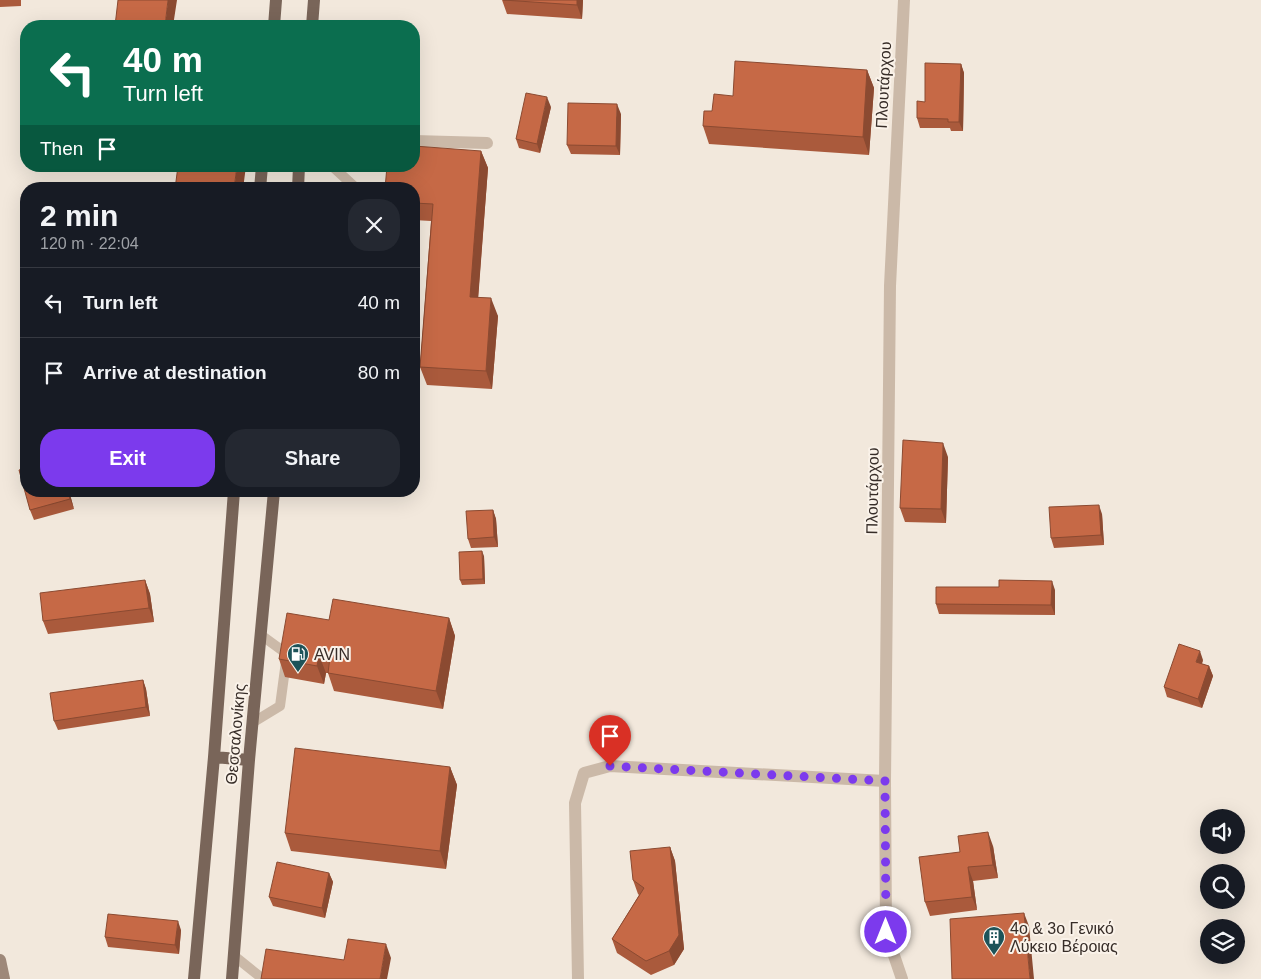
<!DOCTYPE html>
<html lang="en">
<head>
<meta charset="utf-8">
<style>
	:root { --surface:#171b24; --page:#242831; --text:#f1f3f6; --muted:#9ea1a6; --line:#363941; --accent:#7c3aed }
	body { margin:0; font-family:Arial,sans-serif; background:var(--page); color:var(--text); height:100vh; display:flex; flex-direction:column; font-size:19px; white-space:nowrap }
	* { box-sizing:border-box; margin:0 }
	p { font-size:16px; color:var(--muted) }
	.icon { flex:none; width:28px; height:28px; fill:none; stroke:currentColor; stroke-width:2; stroke-linecap:round; stroke-linejoin:round }
	.map { position:relative; flex:1; overflow:hidden }
	.side { position:absolute; left:20px; top:182px; width:400px; height:315px; display:flex; flex-direction:column; background:var(--surface); border-radius:20px; box-shadow:0 5px 20px #0002 }
	.side>* { flex:none }
	.banner { position:absolute; left:20px; top:20px; width:400px; height:152px; border-radius:20px; box-shadow:0 5px 20px #0002; background:#0b6e4f; color:#fff; overflow:hidden }
	.tools { position:absolute; left:1200px; top:809px; display:grid; gap:10px }
	.tools a { display:grid; place-items:center; width:45px; height:45px; border-radius:50%; background:var(--surface); box-shadow:0 5px 20px #0002; font-size:25px }
	.pin { position:absolute; display:grid; place-items:center; width:42px; height:42px; color:#fff; margin:-51px -21px; border-radius:50% 50% 50% 0; rotate:-45deg; box-shadow:0 0 5px #0007 }
	.pin .icon { rotate:45deg }
	.me { position:absolute; width:55px; margin:-28px; rotate:0deg; stroke-linejoin:round; filter:drop-shadow(0 0 4px #0008) }
	.turn { display:flex; align-items:center; gap:18px; height:105px; padding:0 20px; font-size:22px }
	.turn .icon { width:65px; height:65px; stroke-width:2.5 }
	.turn b { display:block; font-size:35px; line-height:42px }
	.then { display:flex; align-items:center; height:48px; padding:0 20px; background:#0003; gap:10px; font-size:19px }
	.round { display:grid; place-items:center; flex:none; width:52px; height:52px; border-radius:20px; background:var(--page) }
	.overview { display:flex; align-items:center; justify-content:space-between; height:85px; padding:0 20px }
	h1 { font-size:30px; font-weight:700; line-height:38px }
	.button { display:flex; gap:10px; margin-top:auto; padding:10px 20px }
	.button a { flex:1; height:58px; border-radius:20px; background:var(--accent); color:#fff; font-size:20px; font-weight:700; line-height:58px; text-align:center }
	.button a+a { background:var(--page); color:var(--text) }
	ul { padding:0; list-style:none }
	li { display:flex; align-items:center; gap:15px; height:70px; padding:0 20px; border-top:1px solid var(--line) }
	li div { flex:1 }
	li b { display:block; font-size:19px }
	li em { font-style:normal }
	.map>svg:first-child { display:block }
	.lines { fill:none; stroke-linecap:round; stroke-linejoin:round }
	.lane { stroke:#cbb9a8; stroke-width:10 }
	.street { stroke:#cbb9a8; stroke-width:12 }
	.secondary { stroke:#9e8879; stroke-width:12 }
	.primary { stroke:#796559; stroke-width:12 }
	.wall { fill:#aa5a3c }
	.shaded-wall { fill:#8b4a31 }
	.building { fill:#c66946; stroke:#8b4a31 }
	.route { stroke:#7c3aed; stroke-width:9; stroke-dasharray:0 16.2 }
	.labels { text-anchor:middle; stroke-width:4; stroke-linejoin:round; paint-order:stroke }
	.street-label { font-size:16px; fill:#372d28; stroke:#faf2e9 }
	.poi-label { font-size:16px; fill:#372d28; stroke:#faf2e9; text-anchor:start }
</style>
</head>
<body>
<div class="map">
<svg width="1261" height="979" viewBox="0 0 1261 979">
	<rect width="100%" height="100%" fill="#f2e8dc"/>
	<g class="lines">
		<!-- lane -->
		<path class="lane" d="M 332,166 L 357,189
			M 252,723 L 280,706 L 287,654 L 261,635
			M 233,955 L 263,979"/>
		<!-- street -->
		<path class="street" d="M 414,141 L 487,143
			M 578,979 L 575,803 L 584,773 L 610,766 L 885,781
			M 902,979 L 886,932 L 885,781 L 890,286 L 904,0"/>
		<!-- secondary -->
		<path class="secondary" d="M 0,960 L 4,979"/>
		<!-- primary -->
		<path class="primary" d="M 274,26 L 276,0
			M 312,26 L 314,0
			M 260,189 L 262,166
			M 298,189 L 299,166
			M 214,757 L 249,760
			M 194,979 L 214,757 L 234,491
			M 232,979 L 249,760 L 274,491"/>
	</g>
	<!-- wall -->
	<path class="wall" d="M 0,0 L 21,0 L 21,6 L 0,7 Z
		M 502,0 L 583,0 L 582,19 L 507,14 Z
		M 961,64 L 964,73 L 963,131 L 951,131 L 950,128 L 920,128 L 917,118 L 925,102 Z
		M 867,70 L 874,88 L 869,155 L 709,144 L 703,126 L 712,111 L 733,96 Z
		M 551,107 L 540,153 L 519,148 L 516,139 Z
		M 621,114 L 620,155 L 571,154 L 567,145 Z
		M 481,151 L 488,168 L 478,297 L 498,316 L 492,389 L 427,385 L 420,367 L 431,221 L 414,220 L 414,189 Z
		M 948,457 L 946,523 L 905,522 L 900,508 Z
		M 26,491 L 69,491 L 74,509 L 34,520 L 30,510 Z
		M 367,491 L 395,491 L 395,494 Z
		M 493,510 L 496,519 L 498,547 L 471,548 L 468,539 Z
		M 1102,514 L 1104,545 L 1054,548 L 1051,538 Z
		M 484,556 L 485,584 L 462,585 L 460,580 Z
		M 145,580 L 150,594 L 154,622 L 48,634 L 43,621 Z
		M 1055,590 L 1055,615 L 939,614 L 936,604 Z
		M 449,618 L 455,636 L 443,709 L 334,691 L 328,673 L 326,673 L 324,684 L 285,677 L 279,659 L 329,620 Z
		M 1203,660 L 1202,664 L 1209,666 L 1213,676 L 1202,708 L 1167,697 L 1164,687 Z
		M 143,680 L 146,689 L 150,716 L 58,730 L 54,721 Z
		M 450,767 L 457,785 L 446,869 L 291,851 L 285,833 Z
		M 993,846 L 998,878 L 973,881 L 977,910 L 930,916 L 925,902 L 960,852 Z
		M 670,847 L 675,861 L 684,949 L 674,965 L 651,975 L 617,953 L 612,939 L 639,895 L 638,894 L 633,880 Z
		M 329,873 L 333,882 L 325,918 L 273,906 L 269,897 Z
		M 181,930 L 179,954 L 108,947 L 105,937 Z"/>
	<!-- shaded-wall -->
	<path class="shaded-wall" d="M 168,0 L 177,0 L 173,26 L 165,26 Z
		M 577,0 L 583,0 L 582,19 L 577,5 Z
		M 961,64 L 964,73 L 963,131 L 959,122 Z
		M 867,70 L 874,88 L 869,155 L 863,137 Z
		M 547,97 L 551,107 L 540,153 L 537,144 Z
		M 617,104 L 621,114 L 620,155 L 616,146 Z
		M 481,151 L 488,168 L 477,314 L 470,297 Z
		M 237,166 L 246,166 L 243,189 L 234,189 Z
		M 491,298 L 498,316 L 492,389 L 486,371 Z
		M 943,443 L 948,457 L 946,523 L 941,509 Z
		M 68,491 L 69,491 L 74,509 L 70,499 Z
		M 1099,505 L 1102,514 L 1104,545 L 1101,535 Z
		M 493,510 L 496,519 L 498,547 L 494,537 Z
		M 482,551 L 484,556 L 485,584 L 483,579 Z
		M 145,580 L 150,594 L 154,622 L 149,608 Z
		M 1052,581 L 1055,590 L 1055,615 L 1051,605 Z
		M 449,618 L 455,636 L 443,709 L 436,691 Z
		M 1200,651 L 1203,660 L 1199,671 L 1196,662 Z
		M 319,655 L 326,673 L 324,684 L 317,666 Z
		M 1209,666 L 1213,676 L 1202,708 L 1198,699 Z
		M 143,680 L 146,689 L 150,716 L 146,707 Z
		M 450,767 L 457,785 L 446,869 L 440,851 Z
		M 988,832 L 993,846 L 998,878 L 993,865 Z
		M 670,847 L 675,861 L 684,949 L 674,965 L 669,951 Z
		M 968,867 L 973,881 L 977,910 L 972,897 Z
		M 329,873 L 333,882 L 325,918 L 322,908 Z
		M 1024,913 L 1029,926 L 1034,979 L 1030,979 Z
		M 178,921 L 181,930 L 179,954 L 175,945 Z
		M 386,944 L 391,958 L 387,979 L 380,979 Z"/>
	<!-- building -->
	<path class="building" d="M 118,0 L 168,0 L 165,26 L 115,26 Z
		M 503,0 L 577,0 L 577,5 Z
		M 735,61 L 867,70 L 863,137 L 703,126 L 704,111 L 712,111 L 714,94 L 733,96 Z
		M 925,63 L 961,64 L 959,122 L 948,122 L 948,119 L 917,118 L 917,101 L 925,102 Z
		M 526,93 L 547,97 L 537,144 L 516,139 Z
		M 568,103 L 617,104 L 616,146 L 567,145 Z
		M 414,146 L 481,151 L 470,297 L 491,298 L 486,371 L 420,367 L 433,204 L 414,203 L 414,189 L 385,189 L 387,166 L 414,166 Z
		M 178,166 L 237,166 L 234,189 L 175,189 Z
		M 903,440 L 943,443 L 941,509 L 900,508 Z
		M 26,468 L 26,491 L 68,491 L 70,499 L 30,510 L 19,470 Z
		M 1099,505 L 1101,535 L 1051,538 L 1049,507 Z
		M 493,510 L 494,537 L 468,539 L 466,511 Z
		M 482,551 L 483,579 L 460,580 L 459,552 Z
		M 145,580 L 149,608 L 43,621 L 40,593 Z
		M 999,580 L 1052,581 L 1051,605 L 936,604 L 936,587 L 999,587 Z
		M 333,599 L 449,618 L 436,691 L 328,673 L 330,657 L 319,655 L 317,666 L 279,659 L 287,613 L 329,620 Z
		M 1179,644 L 1200,651 L 1196,662 L 1209,666 L 1198,699 L 1164,687 Z
		M 143,680 L 146,707 L 54,721 L 50,693 Z
		M 295,748 L 450,767 L 440,851 L 285,833 Z
		M 988,832 L 993,865 L 968,867 L 972,897 L 925,902 L 919,857 L 960,852 L 958,836 Z
		M 670,847 L 679,935 L 669,951 L 646,961 L 612,939 L 644,888 L 633,880 L 630,851 Z
		M 277,862 L 329,873 L 322,908 L 269,897 Z
		M 1024,913 L 1030,979 L 952,979 L 950,919 Z
		M 108,914 L 178,921 L 175,945 L 105,937 Z
		M 348,939 L 386,944 L 380,979 L 261,979 L 266,949 L 344,960 Z"/>
	<g class="lines">
		<!-- route -->
		<path class="route" d="M 610,766 L 885,781 L 886,932"/>
	</g>
	<!-- icons -->
	<defs>
		<g id="fuel-pin" transform="scale(1.125)"><path d="M0 17L-7.5 6A9.5 9.5 0 1 1 7.5 6Z" fill="#1d5359" stroke="#faf2e9"/><path d="M-5.5-6h7V0h2V4h1.3V-2.5L3-4.5l.8-.8L6-3V5H2.5V1h-1V6h-7ZM-4.2-4.7v3.2H.2V-4.7Z" fill="#fff"/></g>
		<g id="building-pin" transform="scale(1.125)"><path d="M0 17L-7.5 6A9.5 9.5 0 1 1 7.5 6Z" fill="#1d5359" stroke="#faf2e9"/><path d="M-4-6H4V6H1V3H-1V6H-4ZM-2.5-4.3h1.7v1.8h-1.7ZM.8-4.3h1.7v1.8H.8ZM-2.5-1h1.7V.8h-1.7ZM.8-1h1.7V.8H.8Z" fill="#fff"/></g>
	</defs>
	<g fill-rule="evenodd">
		<use href="#fuel-pin" x="298" y="654"/>
		<use href="#building-pin" x="994" y="937"/>
	</g>
	<g class="labels">
		<!-- street labels -->
		<g class="street-label">
			<text transform="translate(883 85) rotate(-87)" y="6">Πλουτάρχου</text>
			<text transform="translate(872 491) rotate(-89)" y="6">Πλουτάρχου</text>
			<text transform="translate(235 734) rotate(-85)" y="6">Θεσσαλονίκης</text>
		</g>
		<!-- poi labels -->
		<g class="poi-label">
			<text x="314" y="660">AVIN</text>
			<text x="1010" y="934">4ο &amp; 3ο Γενικό<tspan x="1010" dy="18">Λύκειο Βέροιας</tspan></text>
		</g>
	</g>
</svg>
<div class="tools">
<a><svg class="icon" aria-label="sound" viewBox="0 0 24 24"><path d="M4 9h4l5-4v14l-5-4H4zM17 9q2 3 0 6"/></svg></a>
<a><svg class="icon" aria-label="search" viewBox="0 0 24 24"><circle cx="10" cy="10" r="6"/><path d="M15 15l6 6"/></svg></a>
<a><svg class="icon" aria-label="layers" viewBox="0 0 24 24"><path d="M12 4l9 5-9 5-9-5zM3 14l9 5 9-5"/></svg></a>
</div>
<div class="pin" style="left:610px;top:766px;background:#d93025"><svg class="icon" aria-label="arrive" viewBox="0 0 24 24"><path d="M6 21V4h12l-3 4 3 4H6"/></svg></div>
<svg class="me" style="left:886px;top:932px" viewBox="-20 -20 40 40"><circle r="17" fill="#7c3aed" stroke="#fff" stroke-width="3"/><path d="M0-11L8 9 0 5-8 9z" fill="#fff"/></svg>
<div class="banner">
<div class="turn"><svg class="icon" aria-label="left" viewBox="0 0 24 24"><path d="M17 20v-9H6M10 6l-5 5 5 5"/></svg><div><b>40 m</b>Turn left</div></div>
<div class="then">Then<svg class="icon" aria-label="arrive" viewBox="0 0 24 24"><path d="M6 21V4h12l-3 4 3 4H6"/></svg></div>
</div>
<section class="side">
<div class="overview"><div><h1>2 min</h1><p>120 m · 22:04</p></div><a class="round"><svg class="icon" aria-label="close" viewBox="0 0 24 24"><path d="M6 6l12 12M18 6L6 18"/></svg></a></div>
<ul>
<li><svg class="icon" aria-label="left" viewBox="0 0 24 24"><path d="M17 20v-9H6M10 6l-5 5 5 5"/></svg><div><b>Turn left</b></div><em>40 m</em></li>
<li><svg class="icon" aria-label="arrive" viewBox="0 0 24 24"><path d="M6 21V4h12l-3 4 3 4H6"/></svg><div><b>Arrive at destination</b></div><em>80 m</em></li>
</ul>
<div class="button"><a>Exit</a><a>Share</a></div>
</section>
</div>
</body>
</html>
